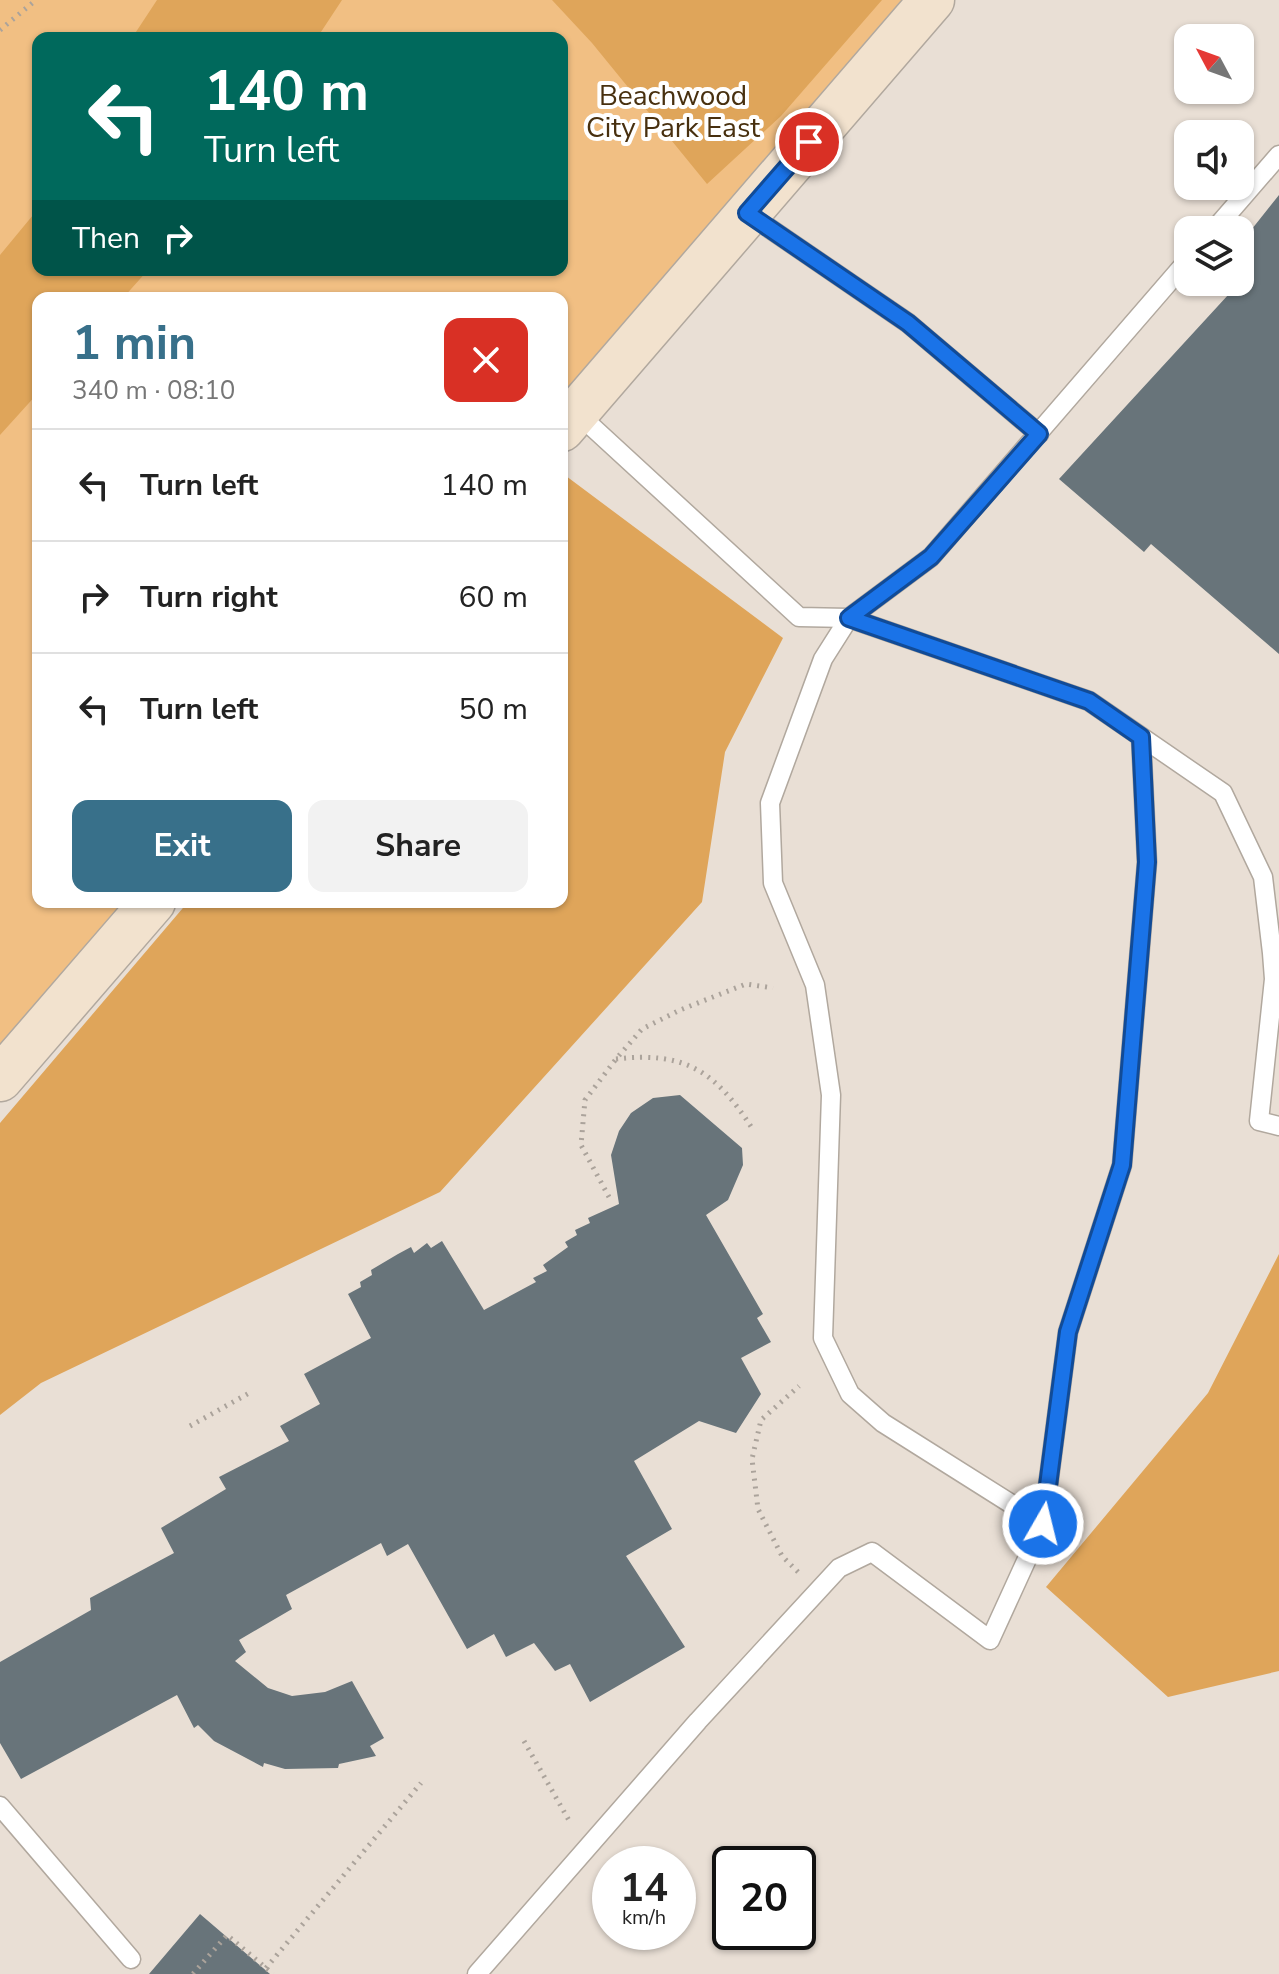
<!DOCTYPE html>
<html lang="en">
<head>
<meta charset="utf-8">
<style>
	:root { --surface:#fff; --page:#f2f2f2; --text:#222; --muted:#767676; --line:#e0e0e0; --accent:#38708a }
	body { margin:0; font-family:"Nunito Sans",sans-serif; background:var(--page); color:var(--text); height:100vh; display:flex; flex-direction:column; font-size:30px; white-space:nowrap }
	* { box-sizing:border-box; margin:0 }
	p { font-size:26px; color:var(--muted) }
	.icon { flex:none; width:44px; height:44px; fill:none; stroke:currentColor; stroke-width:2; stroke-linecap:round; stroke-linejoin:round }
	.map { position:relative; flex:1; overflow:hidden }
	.drawer { position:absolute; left:32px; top:292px; width:536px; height:616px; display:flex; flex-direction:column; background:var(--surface); border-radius:16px; box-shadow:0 2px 6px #0004 }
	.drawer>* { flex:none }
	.top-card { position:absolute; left:32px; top:32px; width:536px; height:244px; border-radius:16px; box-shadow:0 2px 6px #0004; background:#00695c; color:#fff; overflow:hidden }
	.needle { width:52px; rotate:311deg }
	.buttons { position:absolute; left:1174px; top:24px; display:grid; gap:16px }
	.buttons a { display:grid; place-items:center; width:80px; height:80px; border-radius:16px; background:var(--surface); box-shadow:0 2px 6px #0004; font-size:40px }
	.speed { position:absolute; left:592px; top:1846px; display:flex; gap:16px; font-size:40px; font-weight:700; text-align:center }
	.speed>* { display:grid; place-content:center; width:104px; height:104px; border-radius:50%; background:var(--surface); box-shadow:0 2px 6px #0004; line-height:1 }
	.speed small { font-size:20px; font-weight:400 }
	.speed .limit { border:4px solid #111; border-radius:12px; background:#fff; color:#111 }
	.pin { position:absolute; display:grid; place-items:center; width:68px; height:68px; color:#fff; margin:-34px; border:4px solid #fff; border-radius:50%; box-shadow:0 2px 8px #0007 }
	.me { position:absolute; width:88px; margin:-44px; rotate:8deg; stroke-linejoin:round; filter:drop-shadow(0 0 6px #0008) }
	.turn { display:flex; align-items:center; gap:28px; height:168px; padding:0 40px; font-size:36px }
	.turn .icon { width:104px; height:104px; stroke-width:2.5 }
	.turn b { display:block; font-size:56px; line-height:68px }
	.then { display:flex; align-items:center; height:76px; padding:0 40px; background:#0003; gap:16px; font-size:30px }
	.round { display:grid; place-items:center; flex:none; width:84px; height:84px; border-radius:16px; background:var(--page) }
	.head { display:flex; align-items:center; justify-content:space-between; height:136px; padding:0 40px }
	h1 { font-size:48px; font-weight:700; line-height:60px; color:var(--accent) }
	.button { display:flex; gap:16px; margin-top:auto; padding:16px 40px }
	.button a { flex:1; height:92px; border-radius:16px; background:var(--accent); color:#fff; font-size:32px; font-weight:700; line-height:92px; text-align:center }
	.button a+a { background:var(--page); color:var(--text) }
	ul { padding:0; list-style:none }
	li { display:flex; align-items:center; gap:24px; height:112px; padding:0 40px; border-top:2px solid var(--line) }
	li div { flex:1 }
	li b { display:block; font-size:30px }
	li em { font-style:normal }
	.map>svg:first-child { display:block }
	.green { fill:#f1bf83; fill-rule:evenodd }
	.forest { fill:#dfa55a }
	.building { fill:#68747a }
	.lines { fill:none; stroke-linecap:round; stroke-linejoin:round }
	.service-casing { stroke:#b1a89e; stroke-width:21 }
	.secondary-casing { stroke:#b1a89e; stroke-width:47 }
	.path { stroke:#aba39b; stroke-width:5; stroke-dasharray:2 6; stroke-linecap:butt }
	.service { stroke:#fff; stroke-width:18 }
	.secondary { stroke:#f2e2ce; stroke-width:44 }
	.route-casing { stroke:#114b97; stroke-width:20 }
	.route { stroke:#1a73e8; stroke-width:14 }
	.labels { text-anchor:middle; stroke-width:8; stroke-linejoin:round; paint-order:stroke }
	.park-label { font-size:28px; fill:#48300f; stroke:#fff }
</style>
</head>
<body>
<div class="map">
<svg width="1279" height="1974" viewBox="0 0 1279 1974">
	<rect width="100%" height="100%" fill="#e9dfd5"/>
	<!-- green -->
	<path class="green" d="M 0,0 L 914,0 L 562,409 L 562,298 L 38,298 L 38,902 L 136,902 L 0,1061 ZM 38,38 L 562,38 L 562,270 L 38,270 Z"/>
	<!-- forest -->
	<path class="forest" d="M 157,0 L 342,0 L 317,38 L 132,38 Z
		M 552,0 L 882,0 L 781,116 L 707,184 L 592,43 Z
		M 38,209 L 38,270 L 148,270 L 123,298 L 38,298 L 38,393 L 0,435 L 0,255 Z
		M 562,473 L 783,638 L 725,752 L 702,902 L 440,1192 L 41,1383 L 0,1415 L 0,1123 L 188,902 L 562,902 Z
		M 1279,1254 L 1279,1671 L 1168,1697 L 1046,1587 L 1208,1393 Z"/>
	<!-- building -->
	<path class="building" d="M 1279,195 L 1279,654 L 1151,544 L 1144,552 L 1059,479 L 1240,282 L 1240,244 Z
		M 680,1095 L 742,1148 L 743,1165 L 728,1200 L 706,1215 L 763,1314 L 757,1318 L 771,1342 L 741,1358 L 761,1394 L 736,1433 L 699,1421 L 634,1461 L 672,1529 L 626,1556 L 685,1647 L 590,1702 L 570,1664 L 555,1671 L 534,1643 L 506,1657 L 494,1634 L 467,1649 L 408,1544 L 387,1556 L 381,1543 L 286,1595 L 292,1609 L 239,1640 L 246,1652 L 235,1661 L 268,1688 L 292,1696 L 325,1692 L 352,1681 L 384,1738 L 370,1746 L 376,1756 L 339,1764 L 338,1768 L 285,1769 L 264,1763 L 263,1767 L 214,1741 L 198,1725 L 194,1728 L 177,1695 L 21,1779 L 0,1743 L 0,1662 L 91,1610 L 90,1598 L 174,1553 L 161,1528 L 226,1489 L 219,1477 L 289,1441 L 280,1426 L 320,1404 L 304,1374 L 371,1338 L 348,1294 L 361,1287 L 360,1282 L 372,1275 L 371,1270 L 398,1254 L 411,1247 L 414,1253 L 427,1243 L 431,1248 L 442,1241 L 484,1310 L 536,1282 L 533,1278 L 547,1271 L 543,1265 L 568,1247 L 565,1242 L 577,1235 L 575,1230 L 590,1223 L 588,1218 L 619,1204 L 611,1155 L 619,1131 L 631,1113 L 653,1098 Z
		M 200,1914 L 270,1974 L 149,1974 Z"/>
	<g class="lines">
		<!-- service casing -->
		<g class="service-casing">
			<path id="service" d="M 747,213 L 908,323 L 1039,434
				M 1214,230 L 1279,155
				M 576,412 L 799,617 L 849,618 L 931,557 L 1188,260
				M 1043,1524 L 883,1423 L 850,1394 L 823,1338 L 831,1095 L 815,985 L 773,883 L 770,803 L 823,659 L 849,618 L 1089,701 L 1223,793 L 1263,877 L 1272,953 L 1274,979 L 1259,1121 L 1279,1126
				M 0,1806 L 131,1959
				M 477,1974 L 698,1721 L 839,1568 L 872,1552 L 990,1640 L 1043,1524 L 1068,1332 L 1122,1165 L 1147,862 L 1141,737"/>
		</g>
		<!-- secondary casing -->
		<g class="secondary-casing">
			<path id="secondary" d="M 562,429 L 932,0
				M 0,1079 L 153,902"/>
		</g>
		<!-- path -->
		<path class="path" d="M 0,30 L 36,0
			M 616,1059 C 685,1051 715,1071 752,1128
			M 609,1197 L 581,1145 L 585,1100 L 616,1059 L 642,1029 L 680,1010 L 746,984 L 773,988
			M 190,1426 L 251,1392
			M 798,1572 L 782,1556 L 758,1509 L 752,1459 L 761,1420 L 799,1386
			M 524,1741 L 571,1824
			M 266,1968 L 421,1783
			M 193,1974 L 227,1935 L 273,1974"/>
		<!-- service -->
		<use href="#service" class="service"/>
		<!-- secondary -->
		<use href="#secondary" class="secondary"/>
	</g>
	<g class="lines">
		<!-- route casing -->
		<g class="route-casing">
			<path id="route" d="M 809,142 L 747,213 L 908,323 L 1039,434 L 931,557 L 849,618 L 1089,701 L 1141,737 L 1147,862 L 1122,1165 L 1068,1332 L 1043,1524"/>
		</g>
		<!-- route -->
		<use href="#route" class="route"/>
	</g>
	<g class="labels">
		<!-- park labels -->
		<g class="park-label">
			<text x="673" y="105">Beachwood<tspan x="673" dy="32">City Park East</tspan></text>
		</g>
	</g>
</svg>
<div class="buttons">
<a><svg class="needle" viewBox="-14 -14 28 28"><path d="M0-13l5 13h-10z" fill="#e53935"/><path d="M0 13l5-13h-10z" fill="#767676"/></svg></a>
<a><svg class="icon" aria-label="sound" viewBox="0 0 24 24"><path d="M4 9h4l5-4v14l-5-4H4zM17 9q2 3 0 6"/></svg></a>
<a><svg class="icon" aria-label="layers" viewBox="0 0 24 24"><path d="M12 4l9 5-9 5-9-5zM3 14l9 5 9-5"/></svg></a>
</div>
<div class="speed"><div>14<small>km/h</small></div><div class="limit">20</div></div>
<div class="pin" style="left:809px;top:142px;background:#d93025"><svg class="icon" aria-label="arrive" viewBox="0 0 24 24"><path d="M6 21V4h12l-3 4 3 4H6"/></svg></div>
<svg class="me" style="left:1043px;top:1524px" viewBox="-20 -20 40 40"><circle r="17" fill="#1a73e8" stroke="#fff" stroke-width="3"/><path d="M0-11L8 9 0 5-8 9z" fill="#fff"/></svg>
<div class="top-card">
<div class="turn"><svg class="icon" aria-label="left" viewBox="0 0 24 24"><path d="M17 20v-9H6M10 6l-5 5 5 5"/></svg><div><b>140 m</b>Turn left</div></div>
<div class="then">Then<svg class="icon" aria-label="right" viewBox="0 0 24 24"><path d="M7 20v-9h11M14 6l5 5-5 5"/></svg></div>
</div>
<section class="drawer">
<div class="head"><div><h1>1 min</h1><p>340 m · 08:10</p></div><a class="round" style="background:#d93025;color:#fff"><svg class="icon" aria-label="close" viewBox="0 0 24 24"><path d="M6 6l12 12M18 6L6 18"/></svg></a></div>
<ul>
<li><svg class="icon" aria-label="left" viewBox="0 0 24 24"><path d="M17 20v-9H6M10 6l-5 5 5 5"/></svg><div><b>Turn left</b></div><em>140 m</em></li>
<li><svg class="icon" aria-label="right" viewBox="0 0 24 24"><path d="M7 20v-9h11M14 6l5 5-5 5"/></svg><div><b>Turn right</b></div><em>60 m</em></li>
<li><svg class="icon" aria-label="left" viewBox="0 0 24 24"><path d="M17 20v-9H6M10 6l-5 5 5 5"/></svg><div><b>Turn left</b></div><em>50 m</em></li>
</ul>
<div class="button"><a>Exit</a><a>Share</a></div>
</section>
</div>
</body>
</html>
